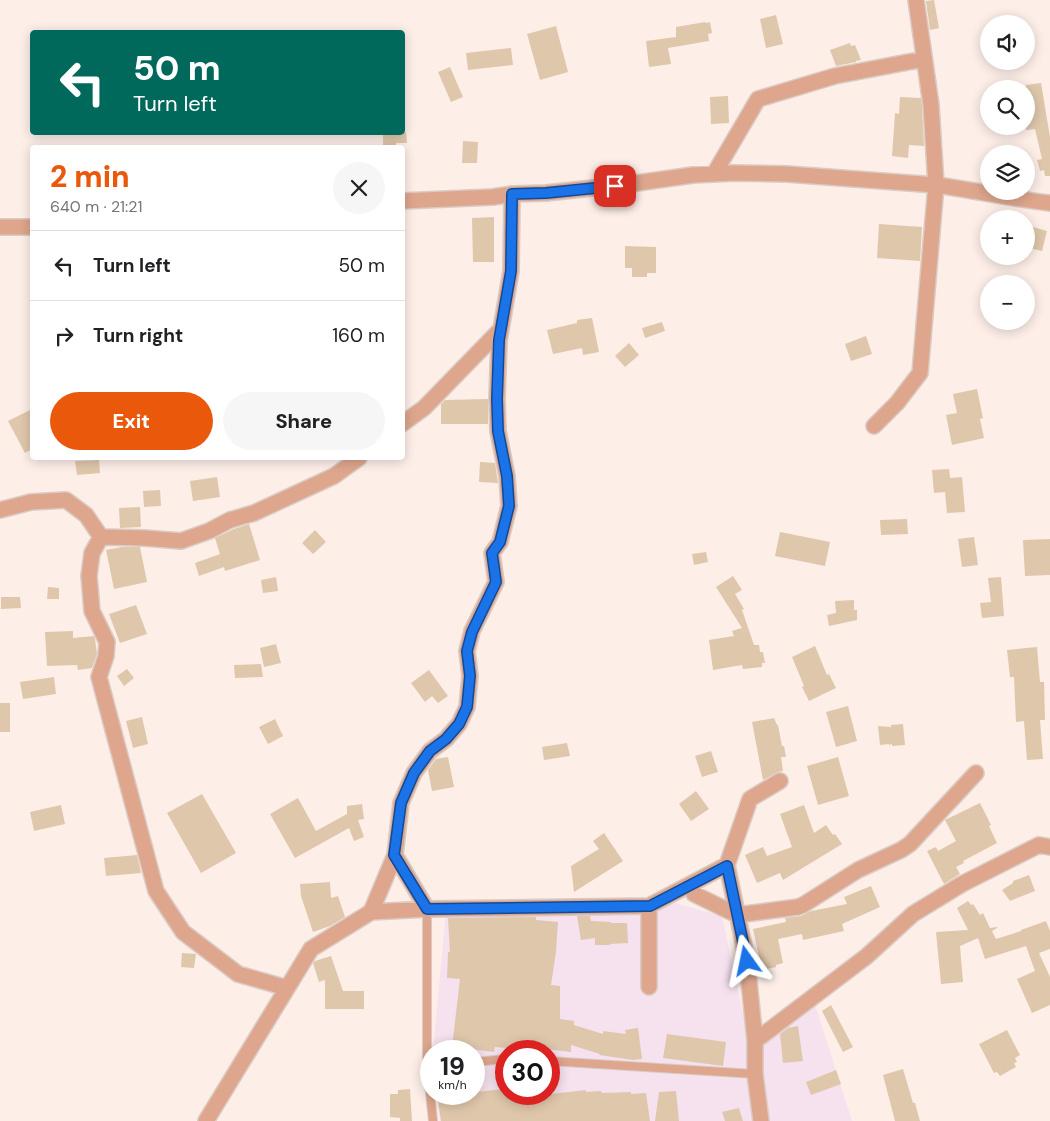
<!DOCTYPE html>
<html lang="en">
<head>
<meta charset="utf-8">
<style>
	:root { --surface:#fff; --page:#f6f6f6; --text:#202124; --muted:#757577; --line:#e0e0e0; --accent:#ea580c }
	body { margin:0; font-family:"DM Sans",sans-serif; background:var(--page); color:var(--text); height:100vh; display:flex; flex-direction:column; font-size:19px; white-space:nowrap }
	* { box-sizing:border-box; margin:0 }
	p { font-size:16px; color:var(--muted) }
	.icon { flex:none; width:28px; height:28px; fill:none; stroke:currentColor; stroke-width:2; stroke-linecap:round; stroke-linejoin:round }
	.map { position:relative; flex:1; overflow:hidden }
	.details { position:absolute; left:30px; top:145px; width:375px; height:315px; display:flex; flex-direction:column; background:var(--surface); border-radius:5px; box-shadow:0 2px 12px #0003 }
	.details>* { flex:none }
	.top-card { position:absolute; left:30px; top:30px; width:375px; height:105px; border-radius:5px; box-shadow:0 2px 12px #0003; background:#00695c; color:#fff; overflow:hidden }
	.fabs { position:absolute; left:980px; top:15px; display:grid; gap:10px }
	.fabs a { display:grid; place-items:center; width:55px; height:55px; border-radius:50%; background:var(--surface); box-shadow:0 2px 12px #0003; font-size:25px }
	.speed { position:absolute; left:420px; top:1040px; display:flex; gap:10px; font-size:25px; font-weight:700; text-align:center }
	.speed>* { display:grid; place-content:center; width:65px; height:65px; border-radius:50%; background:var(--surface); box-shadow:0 2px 12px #0003; line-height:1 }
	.speed small { font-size:12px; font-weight:400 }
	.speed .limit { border:8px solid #d22; background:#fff; color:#111 }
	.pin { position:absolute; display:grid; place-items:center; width:42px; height:42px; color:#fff; margin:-21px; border-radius:10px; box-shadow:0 2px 8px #0006 }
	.me { position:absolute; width:55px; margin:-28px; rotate:348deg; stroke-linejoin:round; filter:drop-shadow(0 0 4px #0008) }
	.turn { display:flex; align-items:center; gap:18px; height:105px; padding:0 20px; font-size:22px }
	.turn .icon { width:65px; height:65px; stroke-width:2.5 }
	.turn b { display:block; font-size:35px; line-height:42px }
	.round { display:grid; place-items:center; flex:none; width:52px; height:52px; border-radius:26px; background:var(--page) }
	.overview { display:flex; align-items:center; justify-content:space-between; height:85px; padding:0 20px }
	h1 { font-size:30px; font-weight:800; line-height:38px; color:var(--accent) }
	.primary-button { display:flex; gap:10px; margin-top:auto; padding:10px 20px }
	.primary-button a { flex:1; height:58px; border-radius:30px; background:var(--accent); color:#fff; font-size:20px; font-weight:800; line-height:58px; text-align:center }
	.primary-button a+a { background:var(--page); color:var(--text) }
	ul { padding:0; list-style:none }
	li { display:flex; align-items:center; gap:15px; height:70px; padding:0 20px; border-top:1px solid var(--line) }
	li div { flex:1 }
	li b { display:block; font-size:19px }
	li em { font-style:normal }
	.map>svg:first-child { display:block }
	.commercial { fill:#f6e1ef; fill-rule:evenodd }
	.building { fill:#dfc7ac }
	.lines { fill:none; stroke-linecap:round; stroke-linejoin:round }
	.service-casing { stroke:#dacbc5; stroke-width:10 }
	.minor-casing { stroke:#dacbc5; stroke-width:18 }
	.service { stroke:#dea68d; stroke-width:8 }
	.minor { stroke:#dea68d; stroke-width:15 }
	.route-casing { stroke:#114b97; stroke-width:12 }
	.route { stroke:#1a73e8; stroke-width:9 }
</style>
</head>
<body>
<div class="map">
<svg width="1050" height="1121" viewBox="0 0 1050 1121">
	<rect width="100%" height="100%" fill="#fdeee8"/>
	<!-- commercial -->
	<path class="commercial" d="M 656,898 L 722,916 L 747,1033 L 814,1001 L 852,1121 L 440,1121 L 437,1094 L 474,1094 L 474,1051 L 433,1051 L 447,902 ZM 506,1051 L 549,1051 L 549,1094 L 506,1094 Z"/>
	<!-- building -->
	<path class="building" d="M 934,0 L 939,28 L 930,30 L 926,1 Z
		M 776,15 L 783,44 L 766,48 L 760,19 Z
		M 705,22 L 706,23 L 710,22 L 712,33 L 708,34 L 709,41 L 668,48 L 671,64 L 649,67 L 646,41 L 676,37 L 676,27 Z
		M 556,26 L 568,72 L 540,80 L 527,34 Z
		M 850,43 L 851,46 L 855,45 L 861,60 L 856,61 L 856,62 L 836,66 L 830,50 Z
		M 511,48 L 513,65 L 468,70 L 466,53 Z
		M 450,67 L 463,97 L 451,102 L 438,72 Z
		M 1041,83 L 1050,137 L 1050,176 L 1045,176 L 1044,170 L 1040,171 L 1037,160 L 1042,159 L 1035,129 L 1026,130 L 1026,85 Z
		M 728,96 L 729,123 L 711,124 L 710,97 Z
		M 900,97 L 921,98 L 922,106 L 924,146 L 909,145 L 908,158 L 892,156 L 895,113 L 899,114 Z
		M 383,132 L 406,132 L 407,143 L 396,143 L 396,145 L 383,145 Z
		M 463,141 L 478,142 L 477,163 L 462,163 Z
		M 494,217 L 494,262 L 473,262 L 472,218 Z
		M 879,224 L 922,227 L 920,261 L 877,258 Z
		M 1026,225 L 1047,231 L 1042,251 L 1026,247 Z
		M 625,246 L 656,247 L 656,273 L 647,273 L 647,277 L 632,277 L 632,268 L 625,268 Z
		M 592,318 L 599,352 L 583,355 L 582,348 L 553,354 L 547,330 L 577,323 L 577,320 Z
		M 662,322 L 665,331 L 645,338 L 642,328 Z
		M 866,336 L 872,354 L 851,361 L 845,344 Z
		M 629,343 L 639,355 L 625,367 L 615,356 Z
		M 977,389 L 983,418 L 980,419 L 984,438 L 952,445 L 946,415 L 957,413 L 953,394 Z
		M 488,399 L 488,424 L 441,424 L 441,404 L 445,400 Z
		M 32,409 L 32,449 L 25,453 L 8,421 Z
		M 99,460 L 100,473 L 77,475 L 75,461 Z
		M 480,462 L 495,463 L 498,483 L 479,482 Z
		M 949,469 L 950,478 L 962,477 L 965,512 L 947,513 L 945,492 L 934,493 L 932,470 Z
		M 217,477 L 220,497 L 193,501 L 190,481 Z
		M 160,490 L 161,506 L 144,507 L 143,491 Z
		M 140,507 L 141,527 L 120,528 L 119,508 Z
		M 907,519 L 908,534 L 881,535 L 880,520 Z
		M 249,524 L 260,560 L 225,571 L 224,567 L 199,576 L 195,563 L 220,554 L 215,538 L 234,529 Z
		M 315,530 L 326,542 L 313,554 L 302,543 Z
		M 780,532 L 830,542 L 825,566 L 775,556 Z
		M 974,537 L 978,565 L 962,567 L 958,539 Z
		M 1050,539 L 1050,575 L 1025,576 L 1023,540 Z
		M 122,547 L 140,547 L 147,582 L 114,589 L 106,550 Z
		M 706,552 L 708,562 L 694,565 L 692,554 Z
		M 733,576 L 742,590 L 735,594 L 744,609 L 742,610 L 754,645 L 759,645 L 760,652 L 763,652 L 765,663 L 762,663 L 762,667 L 743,669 L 742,665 L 713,670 L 709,640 L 734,636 L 732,631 L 742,628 L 716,587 Z
		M 276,577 L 278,591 L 263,593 L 261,580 Z
		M 1001,577 L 1004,616 L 982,618 L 980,603 L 991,602 L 988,578 Z
		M 48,587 L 59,588 L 59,599 L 47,599 Z
		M 1,597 L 20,597 L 21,608 L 1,609 Z
		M 854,600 L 854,610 L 857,610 L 857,620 L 829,626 L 827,615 L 836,613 L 835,601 Z
		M 136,605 L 147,634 L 120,643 L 109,614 Z
		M 73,631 L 73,638 L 94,636 L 95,639 L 97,654 L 92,668 L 78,670 L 77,665 L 47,666 L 45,632 Z
		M 276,644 L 281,663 L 264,667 L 260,648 Z
		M 815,646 L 827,675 L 829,674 L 836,688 L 809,701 L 802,687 L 804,686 L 792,657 Z
		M 1037,647 L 1040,682 L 1044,682 L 1045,720 L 1040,720 L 1043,759 L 1027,760 L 1024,721 L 1016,722 L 1014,677 L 1010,677 L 1007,650 Z
		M 261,664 L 263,677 L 235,678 L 234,665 Z
		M 127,669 L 134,678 L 124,686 L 117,676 Z
		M 429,670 L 448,696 L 438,703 L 432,696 L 425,702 L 411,683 Z
		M 54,677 L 56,694 L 23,699 L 20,682 Z
		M 0,703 L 10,703 L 10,732 L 0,732 Z
		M 848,706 L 857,741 L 836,747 L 826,712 Z
		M 142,717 L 148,744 L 133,748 L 126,721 Z
		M 774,718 L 777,725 L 778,725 L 782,746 L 784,746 L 786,757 L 781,757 L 783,771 L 778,772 L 763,780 L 752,722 Z
		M 275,719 L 283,736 L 268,744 L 259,727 Z
		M 903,724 L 905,745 L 892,746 L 892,744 L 889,745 L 889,744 L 880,745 L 878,726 L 891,727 L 891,725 Z
		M 567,743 L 570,756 L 544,760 L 542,747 Z
		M 711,751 L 718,772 L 702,777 L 695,756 Z
		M 448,757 L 454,787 L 432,791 L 428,770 L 436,759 Z
		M 838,757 L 849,796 L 818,805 L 807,766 Z
		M 696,791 L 709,809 L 691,821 L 679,804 Z
		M 202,794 L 236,853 L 201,873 L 167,813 Z
		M 298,798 L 316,831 L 347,814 L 347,806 L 362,804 L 364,819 L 358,820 L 364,837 L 354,841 L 349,828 L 295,858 L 270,814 Z
		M 980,803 L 991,825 L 989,826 L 997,843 L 963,861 L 964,863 L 956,867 L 960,874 L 944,884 L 927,851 L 936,847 L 938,851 L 956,841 L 945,820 Z
		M 61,805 L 65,824 L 34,831 L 30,812 Z
		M 804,805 L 814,833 L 826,825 L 833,835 L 835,834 L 842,844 L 783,880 L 780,873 L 757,883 L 745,855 L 763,847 L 767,856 L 792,847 L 780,814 Z
		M 604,833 L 623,861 L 574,892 L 571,866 L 599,849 L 593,841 Z
		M 137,855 L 141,873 L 106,876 L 104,858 Z
		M 1029,875 L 1035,891 L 1010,901 L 1002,890 L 1013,883 L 1013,881 Z
		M 330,882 L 331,898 L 338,896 L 345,917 L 330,926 L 313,932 L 301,896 L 300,884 Z
		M 871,886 L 880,907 L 842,924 L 844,931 L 803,940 L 802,934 L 778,939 L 783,963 L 776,965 L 776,967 L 762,970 L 753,929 L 786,922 L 785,918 L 801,916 L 811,911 L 847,904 L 844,897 Z
		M 968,901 L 971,905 L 973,904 L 980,915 L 983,913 L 990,928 L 997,927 L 997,928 L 992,931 L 996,939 L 1021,931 L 1021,930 L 1046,921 L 1050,931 L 1050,949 L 1039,953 L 1050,977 L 1050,1005 L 1032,1013 L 1017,979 L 1035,971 L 1026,946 L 985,959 L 978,938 L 960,946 L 963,982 L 941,984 L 936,932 L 968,930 L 957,908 Z
		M 577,916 L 590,916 L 591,921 L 611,922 L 611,923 L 627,923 L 628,943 L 610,944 L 610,945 L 595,945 L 595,938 L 581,940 Z
		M 536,917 L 536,920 L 558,922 L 556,952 L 551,985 L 560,986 L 560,1019 L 574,1021 L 574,1025 L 603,1034 L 603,1031 L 626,1034 L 625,1030 L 638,1028 L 642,1059 L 633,1060 L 599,1055 L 600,1054 L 571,1045 L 571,1052 L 546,1049 L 546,1050 L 533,1049 L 533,1050 L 495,1047 L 494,1052 L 452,1047 L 460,979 L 447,978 L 448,952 L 450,952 L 448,918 Z
		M 182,953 L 196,954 L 194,968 L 181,967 Z
		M 331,956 L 343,991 L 364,991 L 364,1009 L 325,1009 L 325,980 L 319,982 L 313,963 L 315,961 Z
		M 831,1005 L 853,1047 L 843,1052 L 822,1011 Z
		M 798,1026 L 803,1061 L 783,1063 L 780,1034 L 788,1028 Z
		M 1007,1030 L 1020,1055 L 1015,1058 L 1017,1062 L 1014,1063 L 1016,1067 L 1000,1076 L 997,1072 L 994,1073 L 979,1044 Z
		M 667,1034 L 726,1042 L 723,1066 L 663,1058 Z
		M 903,1069 L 913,1103 L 915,1103 L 920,1121 L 895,1121 L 883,1075 Z
		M 836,1070 L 841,1084 L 811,1095 L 806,1082 Z
		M 410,1089 L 412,1121 L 400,1121 L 400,1118 L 390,1117 L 390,1094 L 398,1094 L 398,1090 Z
		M 506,1089 L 506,1094 L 551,1094 L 586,1090 L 586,1092 L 601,1091 L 602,1093 L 631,1092 L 631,1094 L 646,1093 L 650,1121 L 441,1121 L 437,1094 L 474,1094 L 474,1092 Z
		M 676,1091 L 679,1121 L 655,1121 L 659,1092 Z
		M 739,1108 L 743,1121 L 725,1121 L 722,1112 Z"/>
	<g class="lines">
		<!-- service casing -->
		<g class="service-casing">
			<path id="service" d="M 427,909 L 427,1065 L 433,1121
				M 549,1061 L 755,1074
				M 474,1062 L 506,1059"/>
		</g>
		<!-- minor casing -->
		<g class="minor-casing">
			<path id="minor" d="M 714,174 L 758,99 L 835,76 L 924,59
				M 402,201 L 493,197 L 512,194 L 546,193 L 630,184 L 693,175 L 734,173 L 787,174 L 936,185 L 931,105 L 916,0
				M 0,227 L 32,227
				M 402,424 L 424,408 L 501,329
				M 874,426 L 897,403 L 920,373 L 936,185 C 974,190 1012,199 1050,203
				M 0,510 L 31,502 L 66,500 L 86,515 L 101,537 L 144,538 L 181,541 L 209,531 L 230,520 L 254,513 L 334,476 L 359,458
				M 101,537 L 92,553 L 89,576 L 92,611 L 107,642 L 106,656 L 99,677 L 156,891 L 183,932 L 238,974 L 287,988
				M 395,855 L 427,909
				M 694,894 L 737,915 L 798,907 L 803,905 L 858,870 L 901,850 L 910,844 L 976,773
				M 371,912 L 395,855 L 401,803 L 414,773 L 430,751 L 446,739 L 459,724 L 467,707 L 470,676 L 467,651 L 472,631 L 496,582 L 492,553 L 500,542 L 509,506 L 507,476 L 498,431 L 497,399 L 499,341 L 511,271 L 512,194
				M 649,987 L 649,906
				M 755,1041 L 747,961 L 727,865 L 750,799 L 780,781
				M 206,1121 L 311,949 L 371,912 L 427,909 L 649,906 L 727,865
				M 761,1121 L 755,1074 L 755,1041 L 867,956 L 913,914 L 962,884 L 1039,845 L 1050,847"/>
		</g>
		<!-- service -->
		<use href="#service" class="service"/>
		<!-- minor -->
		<use href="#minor" class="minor"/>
	</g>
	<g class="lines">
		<!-- route casing -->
		<g class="route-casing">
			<path id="route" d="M 615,186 L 546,193 L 512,194 L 511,271 L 499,340 L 497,399 L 498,431 L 507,476 L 509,506 L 500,542 L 492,553 L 496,582 L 472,632 L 467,651 L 470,676 L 467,707 L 459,724 L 446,739 L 430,751 L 414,773 L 401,803 L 394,855 L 427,909 L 650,906 L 727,866 L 747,961"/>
		</g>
		<!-- route -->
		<use href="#route" class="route"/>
	</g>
</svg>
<div class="fabs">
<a><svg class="icon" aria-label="sound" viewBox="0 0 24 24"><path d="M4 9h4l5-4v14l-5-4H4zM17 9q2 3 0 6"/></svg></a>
<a><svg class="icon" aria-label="search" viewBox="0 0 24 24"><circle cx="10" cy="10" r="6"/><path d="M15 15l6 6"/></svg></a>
<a><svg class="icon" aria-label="layers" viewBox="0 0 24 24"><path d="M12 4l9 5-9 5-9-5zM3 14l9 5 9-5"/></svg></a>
<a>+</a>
<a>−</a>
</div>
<div class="speed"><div>19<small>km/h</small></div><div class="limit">30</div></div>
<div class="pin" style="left:615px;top:186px;background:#d93025"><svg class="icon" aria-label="arrive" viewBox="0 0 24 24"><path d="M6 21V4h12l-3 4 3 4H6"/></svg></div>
<svg class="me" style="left:747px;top:961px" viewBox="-20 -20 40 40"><path d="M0-17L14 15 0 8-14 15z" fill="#1a73e8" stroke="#fff" stroke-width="4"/></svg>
<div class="top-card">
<div class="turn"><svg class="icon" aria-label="left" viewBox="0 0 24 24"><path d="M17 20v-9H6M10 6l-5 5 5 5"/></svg><div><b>50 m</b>Turn left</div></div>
</div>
<section class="details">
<div class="overview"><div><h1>2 min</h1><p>640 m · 21:21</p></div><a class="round"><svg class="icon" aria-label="close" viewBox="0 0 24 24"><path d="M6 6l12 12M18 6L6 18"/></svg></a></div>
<ul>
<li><svg class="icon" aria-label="left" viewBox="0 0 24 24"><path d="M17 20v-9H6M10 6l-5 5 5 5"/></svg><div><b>Turn left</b></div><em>50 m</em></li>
<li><svg class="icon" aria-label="right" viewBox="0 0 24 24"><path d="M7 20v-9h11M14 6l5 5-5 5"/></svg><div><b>Turn right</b></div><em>160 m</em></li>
</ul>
<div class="primary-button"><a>Exit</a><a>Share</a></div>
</section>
</div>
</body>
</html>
